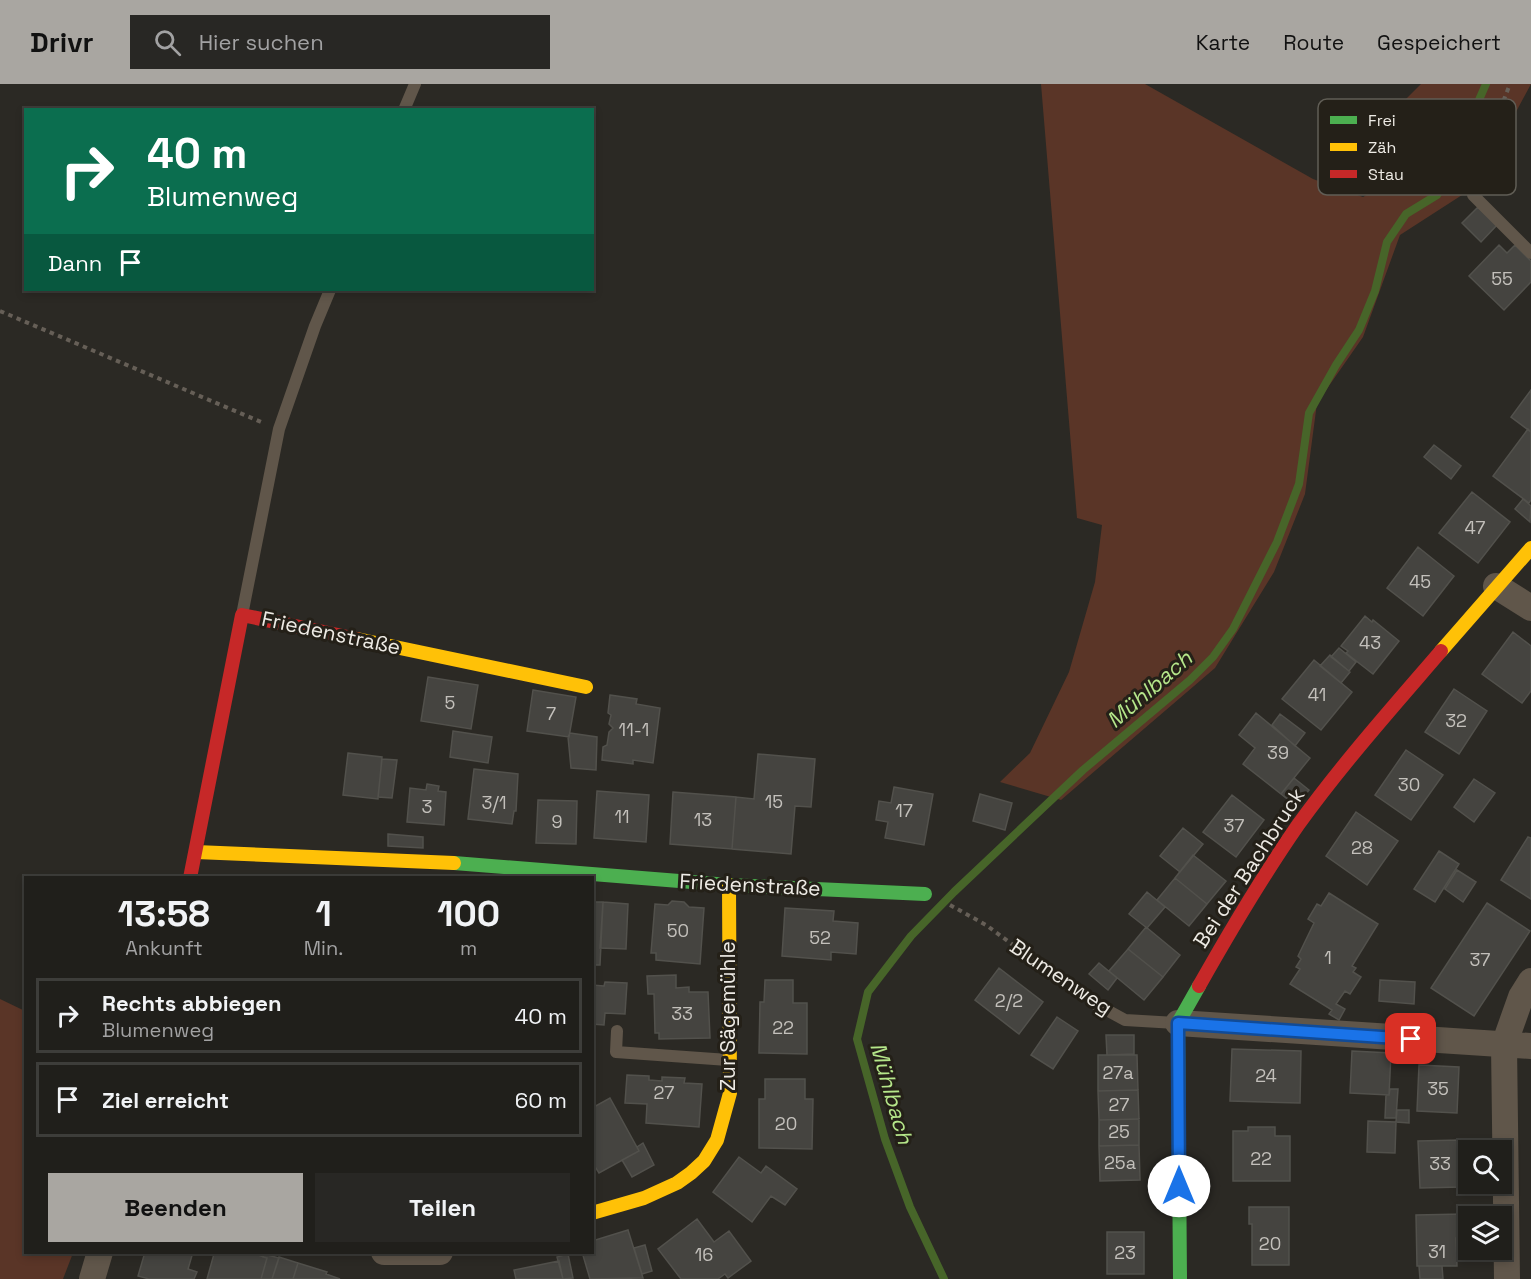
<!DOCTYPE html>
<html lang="de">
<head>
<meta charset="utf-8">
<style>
	:root { --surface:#201f1b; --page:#282724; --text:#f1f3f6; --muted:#a2a2a3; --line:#3d3d3a; --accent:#a9a6a1 }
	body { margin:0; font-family:"Space Grotesk",sans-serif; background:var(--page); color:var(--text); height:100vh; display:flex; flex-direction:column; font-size:22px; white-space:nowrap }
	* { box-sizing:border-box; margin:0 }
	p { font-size:20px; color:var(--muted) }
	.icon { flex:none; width:33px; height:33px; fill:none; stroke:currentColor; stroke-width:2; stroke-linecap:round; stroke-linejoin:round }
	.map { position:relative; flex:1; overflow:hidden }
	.drawer { position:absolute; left:24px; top:792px; width:570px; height:378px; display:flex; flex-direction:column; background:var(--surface); border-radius:0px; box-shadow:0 3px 9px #0003,0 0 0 2px var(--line) }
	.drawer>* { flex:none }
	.banner { position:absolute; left:24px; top:24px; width:570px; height:183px; border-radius:0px; box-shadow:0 3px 9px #0003,0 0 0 2px var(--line); background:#0b6e4f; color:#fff; overflow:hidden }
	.fabs { position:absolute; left:1458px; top:1056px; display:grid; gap:12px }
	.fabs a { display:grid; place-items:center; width:54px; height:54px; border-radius:0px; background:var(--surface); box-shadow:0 3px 9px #0003,0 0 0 2px var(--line); font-size:30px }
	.pin { position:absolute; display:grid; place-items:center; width:51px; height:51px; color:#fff; margin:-26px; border-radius:12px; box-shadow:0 3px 9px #0006 }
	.me { position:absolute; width:66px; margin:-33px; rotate:0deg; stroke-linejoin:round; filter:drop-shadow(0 0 4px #0008) }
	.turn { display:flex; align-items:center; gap:21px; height:126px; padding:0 24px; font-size:27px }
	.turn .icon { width:78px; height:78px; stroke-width:2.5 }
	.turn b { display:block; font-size:42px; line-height:51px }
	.then { display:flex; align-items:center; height:57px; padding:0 24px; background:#0003; gap:12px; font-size:22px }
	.eta { display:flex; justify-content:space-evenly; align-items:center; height:102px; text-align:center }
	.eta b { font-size:36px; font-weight:700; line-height:42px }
	.button { display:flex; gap:12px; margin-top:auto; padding:12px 24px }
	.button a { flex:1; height:69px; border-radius:0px; background:var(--accent); color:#111; font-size:24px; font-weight:700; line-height:69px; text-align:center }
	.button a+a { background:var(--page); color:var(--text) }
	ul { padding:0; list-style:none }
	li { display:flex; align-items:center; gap:18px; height:75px; margin:0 12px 9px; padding:0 12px; border:3px solid var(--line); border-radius:0px }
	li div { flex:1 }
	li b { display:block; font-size:22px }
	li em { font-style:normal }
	header { display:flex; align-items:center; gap:36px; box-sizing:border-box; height:84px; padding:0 30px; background:var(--accent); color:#111 }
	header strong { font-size:28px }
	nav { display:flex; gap:33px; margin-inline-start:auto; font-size:21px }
	.search { width:420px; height:54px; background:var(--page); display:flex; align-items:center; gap:15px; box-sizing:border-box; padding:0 21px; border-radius:0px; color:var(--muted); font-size:22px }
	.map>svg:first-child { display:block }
	.green { fill:#5a3527 }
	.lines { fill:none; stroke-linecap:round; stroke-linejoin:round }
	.stream { stroke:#476529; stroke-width:8 }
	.building { fill:#454440; stroke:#52514c; stroke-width:1.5 }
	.path { stroke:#665f57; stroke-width:4; stroke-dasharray:4.5 4.5; stroke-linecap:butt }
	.lane { stroke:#60564a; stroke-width:12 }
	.street { stroke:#60564a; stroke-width:26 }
	.fast { stroke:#4caf50; stroke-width:14 }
	.slow { stroke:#ffc107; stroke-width:14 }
	.jam { stroke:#c62828; stroke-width:14 }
	.route-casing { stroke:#114b97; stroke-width:15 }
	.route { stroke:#1a73e8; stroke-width:10 }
	.labels { text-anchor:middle; stroke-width:6; stroke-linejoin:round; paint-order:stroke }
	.number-label { font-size:18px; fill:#c3c0bb }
	.street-label { font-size:21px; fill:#edeae4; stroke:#242018 }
	.water-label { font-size:22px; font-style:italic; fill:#b5e68a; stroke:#242018 }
	.key { fill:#242018; stroke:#605d55; stroke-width:1.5 }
	.key-label { font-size:16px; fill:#edeae4 }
</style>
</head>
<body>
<header>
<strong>Drivr</strong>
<div class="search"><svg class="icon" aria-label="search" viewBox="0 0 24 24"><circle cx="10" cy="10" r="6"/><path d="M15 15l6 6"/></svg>Hier suchen</div>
<nav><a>Karte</a><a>Route</a><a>Gespeichert</a></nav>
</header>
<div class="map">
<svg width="1531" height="1195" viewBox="0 0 1531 1195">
	<rect width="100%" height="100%" fill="#2b2924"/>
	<!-- green -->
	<path class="green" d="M 1041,0 L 1145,0 L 1313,95 L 1363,113 L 1390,98 L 1406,56 L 1399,22 L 1421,0 L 1531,0 L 1476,102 L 1400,151 L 1363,253 L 1317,319 L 1305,410 L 1274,488 L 1215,584 L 1061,716 L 1000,698 L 1030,669 L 1069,588 L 1095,498 L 1102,441 L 1077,434 Z
		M 0,915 L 25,927 L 26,1168 L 73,1169 L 63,1195 L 0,1195 Z"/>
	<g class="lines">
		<!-- stream -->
		<path class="stream" d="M 944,1195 L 910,1123 L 885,1055 L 857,955 L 868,908 L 911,852 L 954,808 L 1083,686 L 1190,596 L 1213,573 L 1233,545 L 1277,458 L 1299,400 L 1309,329 L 1336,281 L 1359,246 L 1375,207 L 1387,158 L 1406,130 L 1437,111 L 1455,84 L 1475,25 L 1486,0"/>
	</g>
	<!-- building -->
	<path class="building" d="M 1478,123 L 1497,141 L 1481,158 L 1462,139 Z
		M 1499,161 L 1507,169 L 1515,161 L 1531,177 L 1531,198 L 1504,226 L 1469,192 Z
		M 1531,306 L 1531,348 L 1511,333 Z
		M 1528,345 L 1531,348 L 1531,416 L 1529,419 L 1493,392 Z
		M 1434,361 L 1461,382 L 1451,395 L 1424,373 Z
		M 1472,408 L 1510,438 L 1478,479 L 1439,449 Z
		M 1523,415 L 1531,422 L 1530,438 L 1515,425 Z
		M 1418,463 L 1454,492 L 1423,532 L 1387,504 Z
		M 1365,532 L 1372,538 L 1373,536 L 1399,557 L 1373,590 L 1346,569 L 1348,567 L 1341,562 Z
		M 1513,548 L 1531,562 L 1531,607 L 1522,619 L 1482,590 Z
		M 1339,564 L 1356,578 L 1349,587 L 1331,573 Z
		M 1330,571 L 1350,588 L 1341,599 L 1320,582 Z
		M 1314,576 L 1352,608 L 1321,646 L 1282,615 Z
		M 428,593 L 478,601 L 471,645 L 421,637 Z
		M 1454,605 L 1487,627 L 1459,670 L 1425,648 Z
		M 533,606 L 576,613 L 569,653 L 527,647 Z
		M 610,611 L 637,615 L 636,620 L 660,624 L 653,679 L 633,676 L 633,680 L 602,676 L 603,663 L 607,661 L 609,648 L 613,644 L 609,640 L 611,631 L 608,629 Z
		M 1256,629 L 1310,674 L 1281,710 L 1243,680 L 1255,664 L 1239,651 Z
		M 1280,630 L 1305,649 L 1295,662 L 1272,641 Z
		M 453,647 L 492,653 L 488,679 L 450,673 Z
		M 570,649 L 597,653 L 596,686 L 571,684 L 568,653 Z
		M 1406,666 L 1443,691 L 1411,736 L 1375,711 Z
		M 348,669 L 382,673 L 378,715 L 343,711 Z
		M 758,670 L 815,675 L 811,723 L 795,722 L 791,770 L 732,765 L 736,713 L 754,715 Z
		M 382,675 L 397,676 L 392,714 L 378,713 Z
		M 474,685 L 518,690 L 516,727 L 514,727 L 512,740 L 468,735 Z
		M 1294,694 L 1309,706 L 1296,722 L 1281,710 Z
		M 1474,695 L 1495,709 L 1474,738 L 1454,723 Z
		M 427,700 L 439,702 L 438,707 L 446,708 L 444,741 L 407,738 L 410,704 L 426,706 Z
		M 894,703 L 933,710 L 924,761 L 885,754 L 888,738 L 876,736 L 879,717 L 891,719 Z
		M 597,707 L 649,711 L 646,758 L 594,754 Z
		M 673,708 L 736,713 L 732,765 L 670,760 Z
		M 980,710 L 1012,719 L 1005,746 L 973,737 Z
		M 1232,711 L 1264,736 L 1236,773 L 1203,748 Z
		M 538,716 L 577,717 L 576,760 L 536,759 Z
		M 1356,728 L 1398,757 L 1367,801 L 1326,772 Z
		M 1183,744 L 1203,760 L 1180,788 L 1160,772 Z
		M 388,750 L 423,753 L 423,764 L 388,762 Z
		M 1528,753 L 1531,754 L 1531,815 L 1501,796 Z
		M 1439,767 L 1459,780 L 1435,818 L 1414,805 Z
		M 1193,771 L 1226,797 L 1207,820 L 1175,794 Z
		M 1457,786 L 1476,798 L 1463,818 L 1445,805 Z
		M 1175,794 L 1207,820 L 1189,842 L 1157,816 Z
		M 1147,808 L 1165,823 L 1147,844 L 1129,830 Z
		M 1329,809 L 1378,840 L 1352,882 L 1356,884 L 1353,888 L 1361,893 L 1350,910 L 1345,907 L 1336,920 L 1345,925 L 1339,936 L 1329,930 L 1332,926 L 1290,900 L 1300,885 L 1296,883 L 1301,875 L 1298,872 L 1314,839 L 1308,835 L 1317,820 L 1321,822 Z
		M 672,817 L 684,818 L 689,823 L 704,824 L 700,880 L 656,876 L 656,869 L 651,869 L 655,820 L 668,821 Z
		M 592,818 L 603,818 L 600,881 L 592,881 Z
		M 603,818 L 628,820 L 626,865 L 600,864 Z
		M 1487,819 L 1530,847 L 1474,932 L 1431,904 Z
		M 785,824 L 834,827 L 833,837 L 858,839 L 856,870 L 831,868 L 831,876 L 782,872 Z
		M 1146,843 L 1180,871 L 1163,893 L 1128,865 Z
		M 1128,865 L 1163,893 L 1144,916 L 1109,887 Z
		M 1099,879 L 1117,894 L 1108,906 L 1089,890 Z
		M 999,884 L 1043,918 L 1019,950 L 975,916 Z
		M 676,891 L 676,904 L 689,903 L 689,908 L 708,908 L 710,954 L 659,955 L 659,949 L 655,949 L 654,910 L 648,910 L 647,892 Z
		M 765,896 L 793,896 L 793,919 L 807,919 L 807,970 L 759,969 L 760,918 L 764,918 Z
		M 1380,896 L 1415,898 L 1414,920 L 1379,917 Z
		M 605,898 L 627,899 L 625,930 L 605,929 L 604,941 L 592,940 L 592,901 L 604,902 Z
		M 1057,933 L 1078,947 L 1053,985 L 1031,971 Z
		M 1106,951 L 1134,951 L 1134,970 L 1107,971 Z
		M 1232,965 L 1301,967 L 1300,1019 L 1230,1017 Z
		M 1352,967 L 1391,969 L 1389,1011 L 1350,1009 Z
		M 1098,971 L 1137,971 L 1138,1006 L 1098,1007 Z
		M 1419,981 L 1459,983 L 1457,1029 L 1417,1027 Z
		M 627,991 L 649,992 L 649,996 L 662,997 L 662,993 L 685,994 L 684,999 L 702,1000 L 699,1043 L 646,1039 L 647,1020 L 625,1019 Z
		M 765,995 L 805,995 L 805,1015 L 813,1015 L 812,1065 L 759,1064 L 759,1015 L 765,1015 Z
		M 1390,1005 L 1398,1005 L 1396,1034 L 1385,1034 L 1386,1011 L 1389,1011 Z
		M 1138,1006 L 1139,1035 L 1099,1036 L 1098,1007 Z
		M 610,1014 L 639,1067 L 599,1089 L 592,1078 L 592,1024 Z
		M 1397,1026 L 1409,1026 L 1409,1039 L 1396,1038 Z
		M 1139,1035 L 1139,1061 L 1099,1062 L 1099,1036 Z
		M 1368,1037 L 1396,1038 L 1395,1069 L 1367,1068 Z
		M 1248,1043 L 1275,1043 L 1275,1052 L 1290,1052 L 1290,1097 L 1233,1097 L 1233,1047 L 1248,1047 Z
		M 1460,1056 L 1462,1103 L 1420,1104 L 1418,1057 Z
		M 643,1059 L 654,1081 L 632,1093 L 622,1076 L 639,1067 L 637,1063 Z
		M 1139,1061 L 1140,1096 L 1100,1097 L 1099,1062 Z
		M 739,1073 L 761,1089 L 766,1082 L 797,1105 L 785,1121 L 771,1112 L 752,1138 L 713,1108 Z
		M 1249,1123 L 1289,1123 L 1289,1181 L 1252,1181 L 1252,1140 L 1249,1140 Z
		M 1463,1130 L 1463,1154 L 1456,1154 L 1457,1182 L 1417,1182 L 1416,1131 Z
		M 697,1135 L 714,1158 L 729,1147 L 751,1177 L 728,1194 L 725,1190 L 718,1195 L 681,1195 L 658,1165 Z
		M 628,1146 L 643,1194 L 590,1195 L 582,1168 L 592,1168 L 592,1157 Z
		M 1107,1148 L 1144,1148 L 1144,1190 L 1107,1190 Z
		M 645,1161 L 652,1187 L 642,1190 L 634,1164 Z
		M 145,1168 L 193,1168 L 188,1185 L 197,1188 L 194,1195 L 149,1195 L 138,1192 Z
		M 210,1168 L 249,1168 L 267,1174 L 261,1195 L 207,1195 L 214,1170 Z
		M 264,1170 L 279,1174 L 272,1195 L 261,1195 L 267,1174 L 263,1173 Z
		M 568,1170 L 573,1194 L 563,1195 L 557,1173 Z
		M 279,1173 L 298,1179 L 293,1195 L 272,1195 Z
		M 559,1177 L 563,1195 L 516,1195 L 514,1186 Z
		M 298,1179 L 327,1188 L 326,1190 L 340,1195 L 293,1195 Z
		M 1419,1182 L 1442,1182 L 1443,1195 L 1420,1195 Z"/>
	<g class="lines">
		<!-- path -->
		<path class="path" d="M 1474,92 L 1510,0
			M 0,227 L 261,338
			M 950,821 L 986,841 L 1077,908"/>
		<!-- lane -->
		<path class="lane" d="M 404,26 L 415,0
			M 1473,111 L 1531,169
			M 242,531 L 279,345 L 315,242 L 330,206
			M 1092,918 L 1125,936 L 1176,939
			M 617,947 L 616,968 L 728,976"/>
		<!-- street -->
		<path class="street" d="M 1496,502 L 1531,524
			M 1178,939 L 1531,962
			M 384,1168 L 440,1168
			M 92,1195 L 100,1168
			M 1507,1195 L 1504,961 L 1521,913 L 1531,897"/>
		<!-- fast -->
		<path class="fast" d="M 454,779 L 729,801 L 925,810
			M 1180,1195 L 1178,939 L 1199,902"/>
		<!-- slow -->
		<path class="slow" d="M 357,555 L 586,603
			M 1441,567 L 1531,464
			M 196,768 L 454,779
			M 592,1129 L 644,1114 L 677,1099 L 691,1089 L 704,1077 L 717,1056 L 730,1009 L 729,801"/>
		<!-- jam -->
		<path class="jam" d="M 190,794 L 242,531 L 357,555
			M 1199,902 C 1230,847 1262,793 1298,741 C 1342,680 1392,624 1441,567"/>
	</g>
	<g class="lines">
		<!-- route casing -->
		<g class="route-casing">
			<path id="route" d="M 1179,1102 L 1178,939 L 1411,955"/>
		</g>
		<!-- route -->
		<use href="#route" class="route"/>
	</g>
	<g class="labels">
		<!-- number labels -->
		<g class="number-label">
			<text x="1502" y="201">55</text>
			<text x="1475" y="450">47</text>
			<text x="1420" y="504">45</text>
			<text x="1370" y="565">43</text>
			<text x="1317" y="617">41</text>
			<text x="450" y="625">5</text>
			<text x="551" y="636">7</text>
			<text x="1456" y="643">32</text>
			<text x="634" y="652">11-1</text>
			<text x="1278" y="675">39</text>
			<text x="1409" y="707">30</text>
			<text x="774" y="724">15</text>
			<text x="494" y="725">3/1</text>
			<text x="427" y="729">3</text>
			<text x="904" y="733">17</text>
			<text x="622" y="739">11</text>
			<text x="703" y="742">13</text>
			<text x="557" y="744">9</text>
			<text x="1234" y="748">37</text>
			<text x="1362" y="770">28</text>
			<text x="678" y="853">50</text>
			<text x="820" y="860">52</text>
			<text x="1328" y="880">1</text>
			<text x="1480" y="882">37</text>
			<text x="1009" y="923">2/2</text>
			<text x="682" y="936">33</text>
			<text x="783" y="950">22</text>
			<text x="1118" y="995">27a</text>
			<text x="1266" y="998">24</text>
			<text x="1438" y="1011">35</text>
			<text x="664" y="1015">27</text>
			<text x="1119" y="1027">27</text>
			<text x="786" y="1046">20</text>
			<text x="1119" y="1054">25</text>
			<text x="1261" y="1081">22</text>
			<text x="1120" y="1085">25a</text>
			<text x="1440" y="1086">33</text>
			<text x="1270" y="1166">20</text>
			<text x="1437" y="1174">31</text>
			<text x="1125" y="1175">23</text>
			<text x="704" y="1177">16</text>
		</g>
		<!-- street labels -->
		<g class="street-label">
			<text transform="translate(331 549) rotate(12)" y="7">Friedenstraße</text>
			<text transform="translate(1249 784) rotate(-57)" y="7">Bei der Bachbruck</text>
			<text transform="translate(750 801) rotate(3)" y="7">Friedenstraße</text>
			<text transform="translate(1061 893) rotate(34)" y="7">Blumenweg</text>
			<text transform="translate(728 932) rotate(-90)" y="7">Zur Sägemühle</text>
		</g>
		<!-- water labels -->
		<g class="water-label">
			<text transform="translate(1149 605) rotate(-41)" y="8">Mühlbach</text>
			<text transform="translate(892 1009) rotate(74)" y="8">Mühlbach</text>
		</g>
	</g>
	<!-- legend -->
	<rect x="1318" y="15" width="198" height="96" rx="9" class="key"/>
	<rect x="1330" y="32" width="27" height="8" fill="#4caf50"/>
	<rect x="1330" y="59" width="27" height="8" fill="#ffc107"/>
	<rect x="1330" y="86" width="27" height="8" fill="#c62828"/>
	<g class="key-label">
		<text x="1368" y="42">Frei</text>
		<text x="1368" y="69">Zäh</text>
		<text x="1368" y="96">Stau</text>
	</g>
</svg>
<div class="fabs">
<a><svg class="icon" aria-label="search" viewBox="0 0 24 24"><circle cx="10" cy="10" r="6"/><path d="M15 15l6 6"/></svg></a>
<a><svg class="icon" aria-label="layers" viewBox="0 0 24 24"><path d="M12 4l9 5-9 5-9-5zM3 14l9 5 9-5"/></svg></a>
</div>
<div class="pin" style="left:1411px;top:955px;background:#d93025"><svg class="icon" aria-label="arrive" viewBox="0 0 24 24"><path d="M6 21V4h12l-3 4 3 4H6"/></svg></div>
<svg class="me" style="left:1179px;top:1102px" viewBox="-20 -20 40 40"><circle r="19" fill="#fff"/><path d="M0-13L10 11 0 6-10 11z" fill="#1a73e8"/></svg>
<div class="banner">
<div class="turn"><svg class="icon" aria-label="right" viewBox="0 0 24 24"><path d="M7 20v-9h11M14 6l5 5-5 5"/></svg><div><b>40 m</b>Blumenweg</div></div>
<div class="then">Dann<svg class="icon" aria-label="arrive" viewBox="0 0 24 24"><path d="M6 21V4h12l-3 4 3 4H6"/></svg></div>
</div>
<section class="drawer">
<div class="eta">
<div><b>13:58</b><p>Ankunft</p></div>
<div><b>1</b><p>Min.</p></div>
<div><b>100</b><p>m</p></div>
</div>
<ul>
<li><svg class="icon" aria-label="right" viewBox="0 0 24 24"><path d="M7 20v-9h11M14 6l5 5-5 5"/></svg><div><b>Rechts abbiegen</b><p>Blumenweg</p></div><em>40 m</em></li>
<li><svg class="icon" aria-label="arrive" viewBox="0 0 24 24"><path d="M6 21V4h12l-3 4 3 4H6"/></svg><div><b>Ziel erreicht</b></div><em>60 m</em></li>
</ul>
<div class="button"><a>Beenden</a><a>Teilen</a></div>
</section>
</div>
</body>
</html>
